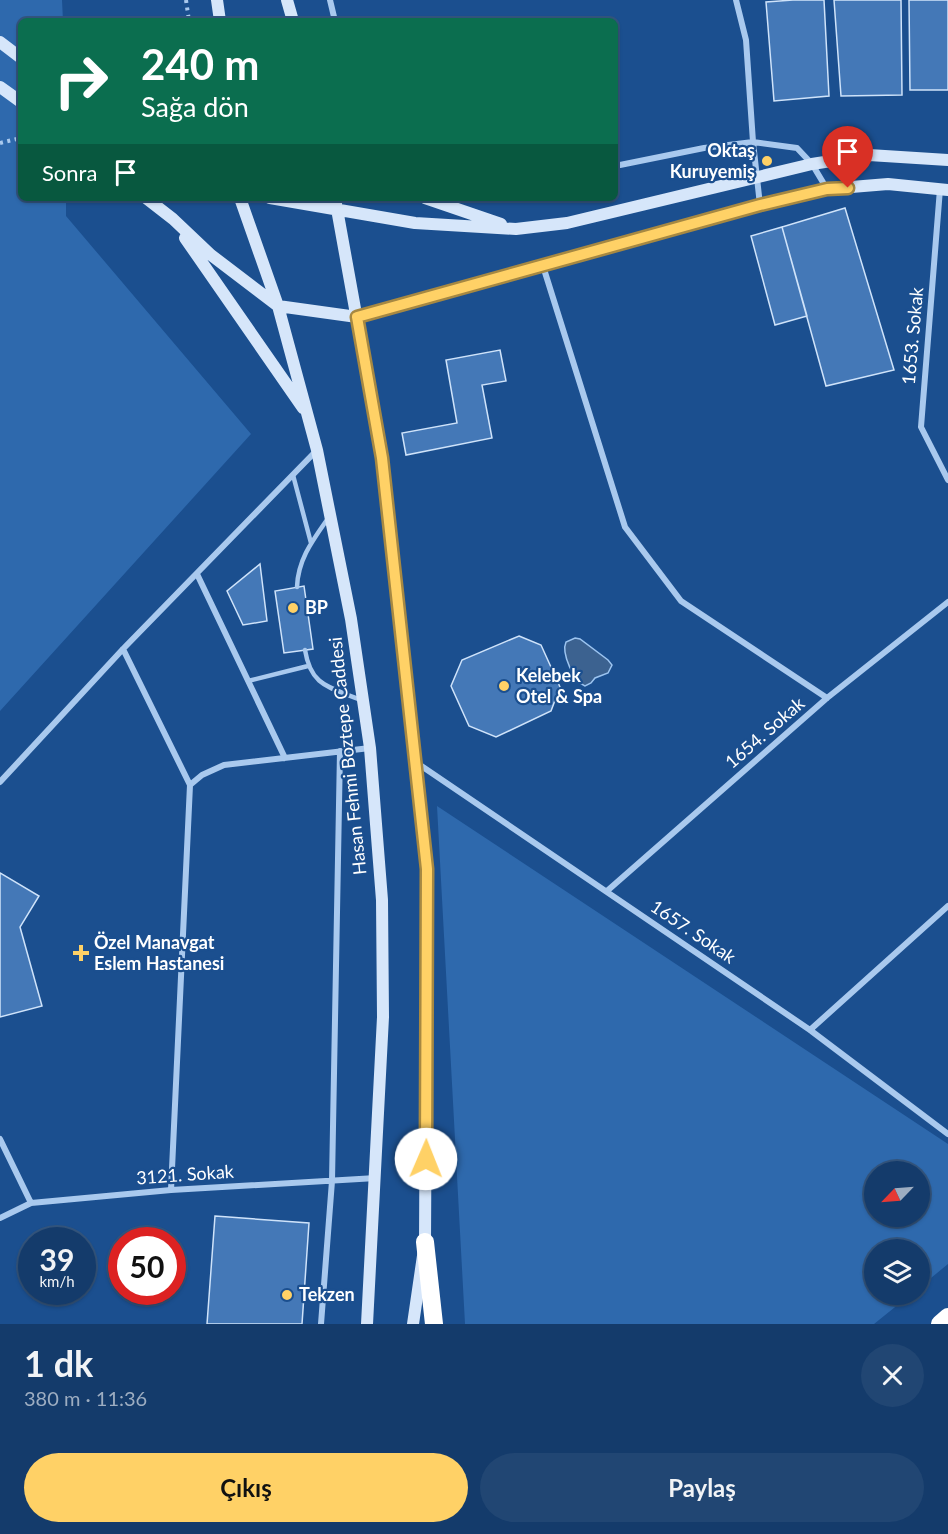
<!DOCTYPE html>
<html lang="tr">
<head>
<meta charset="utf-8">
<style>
	:root { --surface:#143b6b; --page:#214673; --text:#f1f3f6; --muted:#9dadc1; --line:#33557e; --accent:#ffd166 }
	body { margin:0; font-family:Lato,sans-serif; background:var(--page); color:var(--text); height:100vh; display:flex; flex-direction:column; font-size:22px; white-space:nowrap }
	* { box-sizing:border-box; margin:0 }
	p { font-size:20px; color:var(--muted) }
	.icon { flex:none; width:33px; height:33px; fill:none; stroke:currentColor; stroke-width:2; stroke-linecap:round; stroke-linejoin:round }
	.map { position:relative; height:1324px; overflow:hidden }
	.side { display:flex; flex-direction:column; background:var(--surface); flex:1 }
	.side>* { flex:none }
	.banner { position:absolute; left:18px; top:18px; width:600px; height:183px; border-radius:9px; box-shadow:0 2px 4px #0004,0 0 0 2px var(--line); background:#0b6e4f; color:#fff; overflow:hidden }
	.needle { width:39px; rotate:245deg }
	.buttons { position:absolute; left:864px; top:1161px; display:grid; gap:12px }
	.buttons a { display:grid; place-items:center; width:66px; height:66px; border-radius:50%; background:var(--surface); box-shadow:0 2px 4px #0004,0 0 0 2px var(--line); font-size:30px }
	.speed { position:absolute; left:18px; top:1227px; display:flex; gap:12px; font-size:30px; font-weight:700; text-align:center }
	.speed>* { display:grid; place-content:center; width:78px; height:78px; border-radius:50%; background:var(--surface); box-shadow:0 2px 4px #0004,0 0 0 2px var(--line); line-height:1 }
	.speed small { font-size:15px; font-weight:400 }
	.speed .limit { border:9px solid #d22; background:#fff; color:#111 }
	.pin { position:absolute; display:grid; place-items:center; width:51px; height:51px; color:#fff; margin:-62px -26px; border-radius:50% 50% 50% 0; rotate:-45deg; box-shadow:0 0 6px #0007 }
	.pin .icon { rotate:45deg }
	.me { position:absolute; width:66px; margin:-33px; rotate:1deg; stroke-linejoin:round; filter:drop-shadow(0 0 4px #0008) }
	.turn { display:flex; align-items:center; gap:21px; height:126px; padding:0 24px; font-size:27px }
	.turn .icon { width:78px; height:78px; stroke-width:2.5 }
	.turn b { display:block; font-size:42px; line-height:51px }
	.then { display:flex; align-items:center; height:57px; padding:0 24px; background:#0003; gap:12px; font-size:22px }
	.round { display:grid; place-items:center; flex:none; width:63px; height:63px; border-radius:32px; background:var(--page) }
	.overview { display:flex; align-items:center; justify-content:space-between; height:102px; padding:0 24px }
	h1 { font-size:36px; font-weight:700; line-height:45px }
	.button { display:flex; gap:12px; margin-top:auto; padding:12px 24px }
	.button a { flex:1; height:69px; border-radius:36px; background:var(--accent); color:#111; font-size:24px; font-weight:700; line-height:69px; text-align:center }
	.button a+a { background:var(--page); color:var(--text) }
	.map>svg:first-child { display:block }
	.green { fill:#2e69ad; fill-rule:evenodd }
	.water { fill:#3c6290; stroke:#9cc4f0; stroke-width:1.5 }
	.building { fill:#4478b7; stroke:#cfe3fa; stroke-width:1.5 }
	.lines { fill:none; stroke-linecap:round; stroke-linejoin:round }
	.path { stroke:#a9c9ee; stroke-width:4; stroke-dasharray:3 4.5; stroke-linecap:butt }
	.lane { stroke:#a9c9ee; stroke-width:4.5 }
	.street { stroke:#a9c9ee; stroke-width:6 }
	.secondary { stroke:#d6e6fa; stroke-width:12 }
	.highway { stroke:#fff; stroke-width:18 }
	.route-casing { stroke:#a68842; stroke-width:15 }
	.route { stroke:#ffd166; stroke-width:10 }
	.poi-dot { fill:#ffd166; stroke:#1b4f8f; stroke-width:2 }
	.labels { text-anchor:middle; stroke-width:4.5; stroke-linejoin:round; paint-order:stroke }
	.poi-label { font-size:18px; font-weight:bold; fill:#fff; stroke:#1b4f8f; text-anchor:start }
	.street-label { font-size:18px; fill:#fff; stroke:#1b4f8f }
</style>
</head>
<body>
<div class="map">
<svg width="948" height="1324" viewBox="0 0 948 1324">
	<rect width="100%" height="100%" fill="#1b4f8f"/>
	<!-- green -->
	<path class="green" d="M 0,0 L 62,0 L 63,21 L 21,21 L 21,198 L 66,198 L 66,216 L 251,434 L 0,711 Z
		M 437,806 L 948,1144 L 948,1264 L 920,1287 L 920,1250 L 874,1250 L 874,1294 L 910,1295 L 874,1324 L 465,1324 ZM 874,1172 L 920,1172 L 920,1216 L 874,1216 Z"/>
	<!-- water -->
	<path class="water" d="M 575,638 L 580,639 L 608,660 L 612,665 L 608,673 L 595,678 L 591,683 L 585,686 C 574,682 561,653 566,642 Z"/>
	<!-- building -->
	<path class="building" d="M 793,0 L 824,0 L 829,96 L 774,101 L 766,2 Z
		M 834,0 L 901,0 L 902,95 L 841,96 Z
		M 909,0 L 948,0 L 948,90 L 910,90 Z
		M 845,208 L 894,370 L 826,386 L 782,227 Z
		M 782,227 L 807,316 L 775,325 L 751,236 Z
		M 500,350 L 506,381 L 482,385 L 492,438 L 406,455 L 402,433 L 457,423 L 446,360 Z
		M 260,564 L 267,621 L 243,625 L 227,591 Z
		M 304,586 L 313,649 L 284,653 L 275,591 Z
		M 519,636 L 541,645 L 560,687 L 551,711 L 496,737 L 469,726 L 451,686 L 462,660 Z
		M 0,873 L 39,896 L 20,927 L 42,1006 L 0,1017 Z
		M 215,1216 L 309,1223 L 302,1324 L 207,1324 Z"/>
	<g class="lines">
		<!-- path -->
		<path class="path" d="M 186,0 L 189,21
			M 0,143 L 21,138"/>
		<!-- lane -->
		<path class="lane" d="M 293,475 L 311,543
			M 297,587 C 298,559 313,540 329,517
			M 305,650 C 311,687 330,687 361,700
			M 248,681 L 308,666"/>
		<!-- street -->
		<path class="street" d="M 330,0 L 335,21
			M 736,0 L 746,40 L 753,142 L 760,205
			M 615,166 L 704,148 L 753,142 L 797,148 L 812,164 L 827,189
			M 940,189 L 921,427 L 948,480
			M 543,266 L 625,527 L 681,601 L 827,698
			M 197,574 L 285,758
			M 123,649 L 190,785 L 171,1190
			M 417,763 L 810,1030 L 948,1134
			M 0,782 L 123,649 L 317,450
			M 190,785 L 202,775 L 224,765 L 370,748
			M 607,891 L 827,698 L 948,602
			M 810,1030 L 948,906
			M 0,1139 L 31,1203
			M 0,1218 L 31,1203 L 171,1190 L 376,1178
			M 321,1324 L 332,1181 L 340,751"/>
		<!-- secondary -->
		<path class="secondary" d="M 217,0 L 220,21
			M 287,0 L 293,21
			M 0,42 L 21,58
			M 0,87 L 21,102
			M 146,198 L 173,219 L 211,255 L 278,306 L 357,317 L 760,205 L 827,189 L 888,184 L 948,190
			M 240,198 L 278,306 L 317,450 L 351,619 L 370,748 L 382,900 L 383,1017 L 367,1324
			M 270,198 L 415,223 L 516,229 L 567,223 L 812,164 L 869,155 L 948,160
			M 335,198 L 382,458 L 427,869 L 425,1242 L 413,1324
			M 425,198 L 501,224
			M 185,238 L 303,408"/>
		<!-- highway -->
		<path class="highway" d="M 425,1242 L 434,1324
			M 940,1324 L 948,1317"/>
	</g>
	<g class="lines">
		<!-- route casing -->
		<g class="route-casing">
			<path id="route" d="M 426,1159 L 427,869 L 382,458 L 357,317 L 760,205 L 827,189 L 848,188"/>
		</g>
		<!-- route -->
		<use href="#route" class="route"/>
	</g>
	<!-- markers -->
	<g class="poi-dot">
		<circle cx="767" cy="161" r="6"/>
		<circle cx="293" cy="608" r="6"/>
		<circle cx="504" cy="686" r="6"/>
		<path d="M78 944h6v6h6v6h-6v6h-6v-6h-6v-6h6z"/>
		<circle cx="287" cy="1295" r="6"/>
	</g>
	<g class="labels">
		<!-- poi labels -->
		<g class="poi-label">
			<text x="755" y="157" text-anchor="end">Oktaş<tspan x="755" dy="21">Kuruyemiş</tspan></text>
			<text x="305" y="614">BP</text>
			<text x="516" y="682">Kelebek<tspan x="516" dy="21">Otel &amp; Spa</tspan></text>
			<text x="94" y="949">Özel Manavgat<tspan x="94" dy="21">Eslem Hastanesi</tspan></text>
			<text x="299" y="1301">Tekzen</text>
		</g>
		<!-- street labels -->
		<g class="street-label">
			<text transform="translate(913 336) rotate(-85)" y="6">1653. Sokak</text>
			<text transform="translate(765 733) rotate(-41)" y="6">1654. Sokak</text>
			<text transform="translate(348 756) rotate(-96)" y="6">Hasan Fehmi Boztepe Caddesi</text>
			<text transform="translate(693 932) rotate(34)" y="6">1657. Sokak</text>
			<text transform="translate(185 1175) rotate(-4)" y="6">3121. Sokak</text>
		</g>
	</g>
</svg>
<div class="buttons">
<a><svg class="needle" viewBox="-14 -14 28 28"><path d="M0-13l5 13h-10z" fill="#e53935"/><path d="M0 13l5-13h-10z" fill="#9dadc1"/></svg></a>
<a><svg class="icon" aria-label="layers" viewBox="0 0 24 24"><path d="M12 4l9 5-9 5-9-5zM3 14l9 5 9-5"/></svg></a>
</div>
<div class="speed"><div>39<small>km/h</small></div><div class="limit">50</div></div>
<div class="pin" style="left:848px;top:188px;background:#d93025"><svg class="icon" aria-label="arrive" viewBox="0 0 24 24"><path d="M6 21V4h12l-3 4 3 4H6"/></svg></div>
<svg class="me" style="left:426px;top:1159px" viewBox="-20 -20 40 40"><circle r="19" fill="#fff"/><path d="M0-13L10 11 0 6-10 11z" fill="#ffd166"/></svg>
<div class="banner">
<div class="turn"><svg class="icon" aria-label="right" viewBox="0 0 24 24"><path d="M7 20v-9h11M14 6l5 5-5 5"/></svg><div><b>240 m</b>Sağa dön</div></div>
<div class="then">Sonra<svg class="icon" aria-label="arrive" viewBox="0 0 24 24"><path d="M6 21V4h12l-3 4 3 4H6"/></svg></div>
</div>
</div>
<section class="side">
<div class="overview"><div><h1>1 dk</h1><p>380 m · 11:36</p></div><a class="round"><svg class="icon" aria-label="close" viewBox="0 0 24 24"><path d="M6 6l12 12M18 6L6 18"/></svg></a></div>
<div class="button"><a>Çıkış</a><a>Paylaş</a></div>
</section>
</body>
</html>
